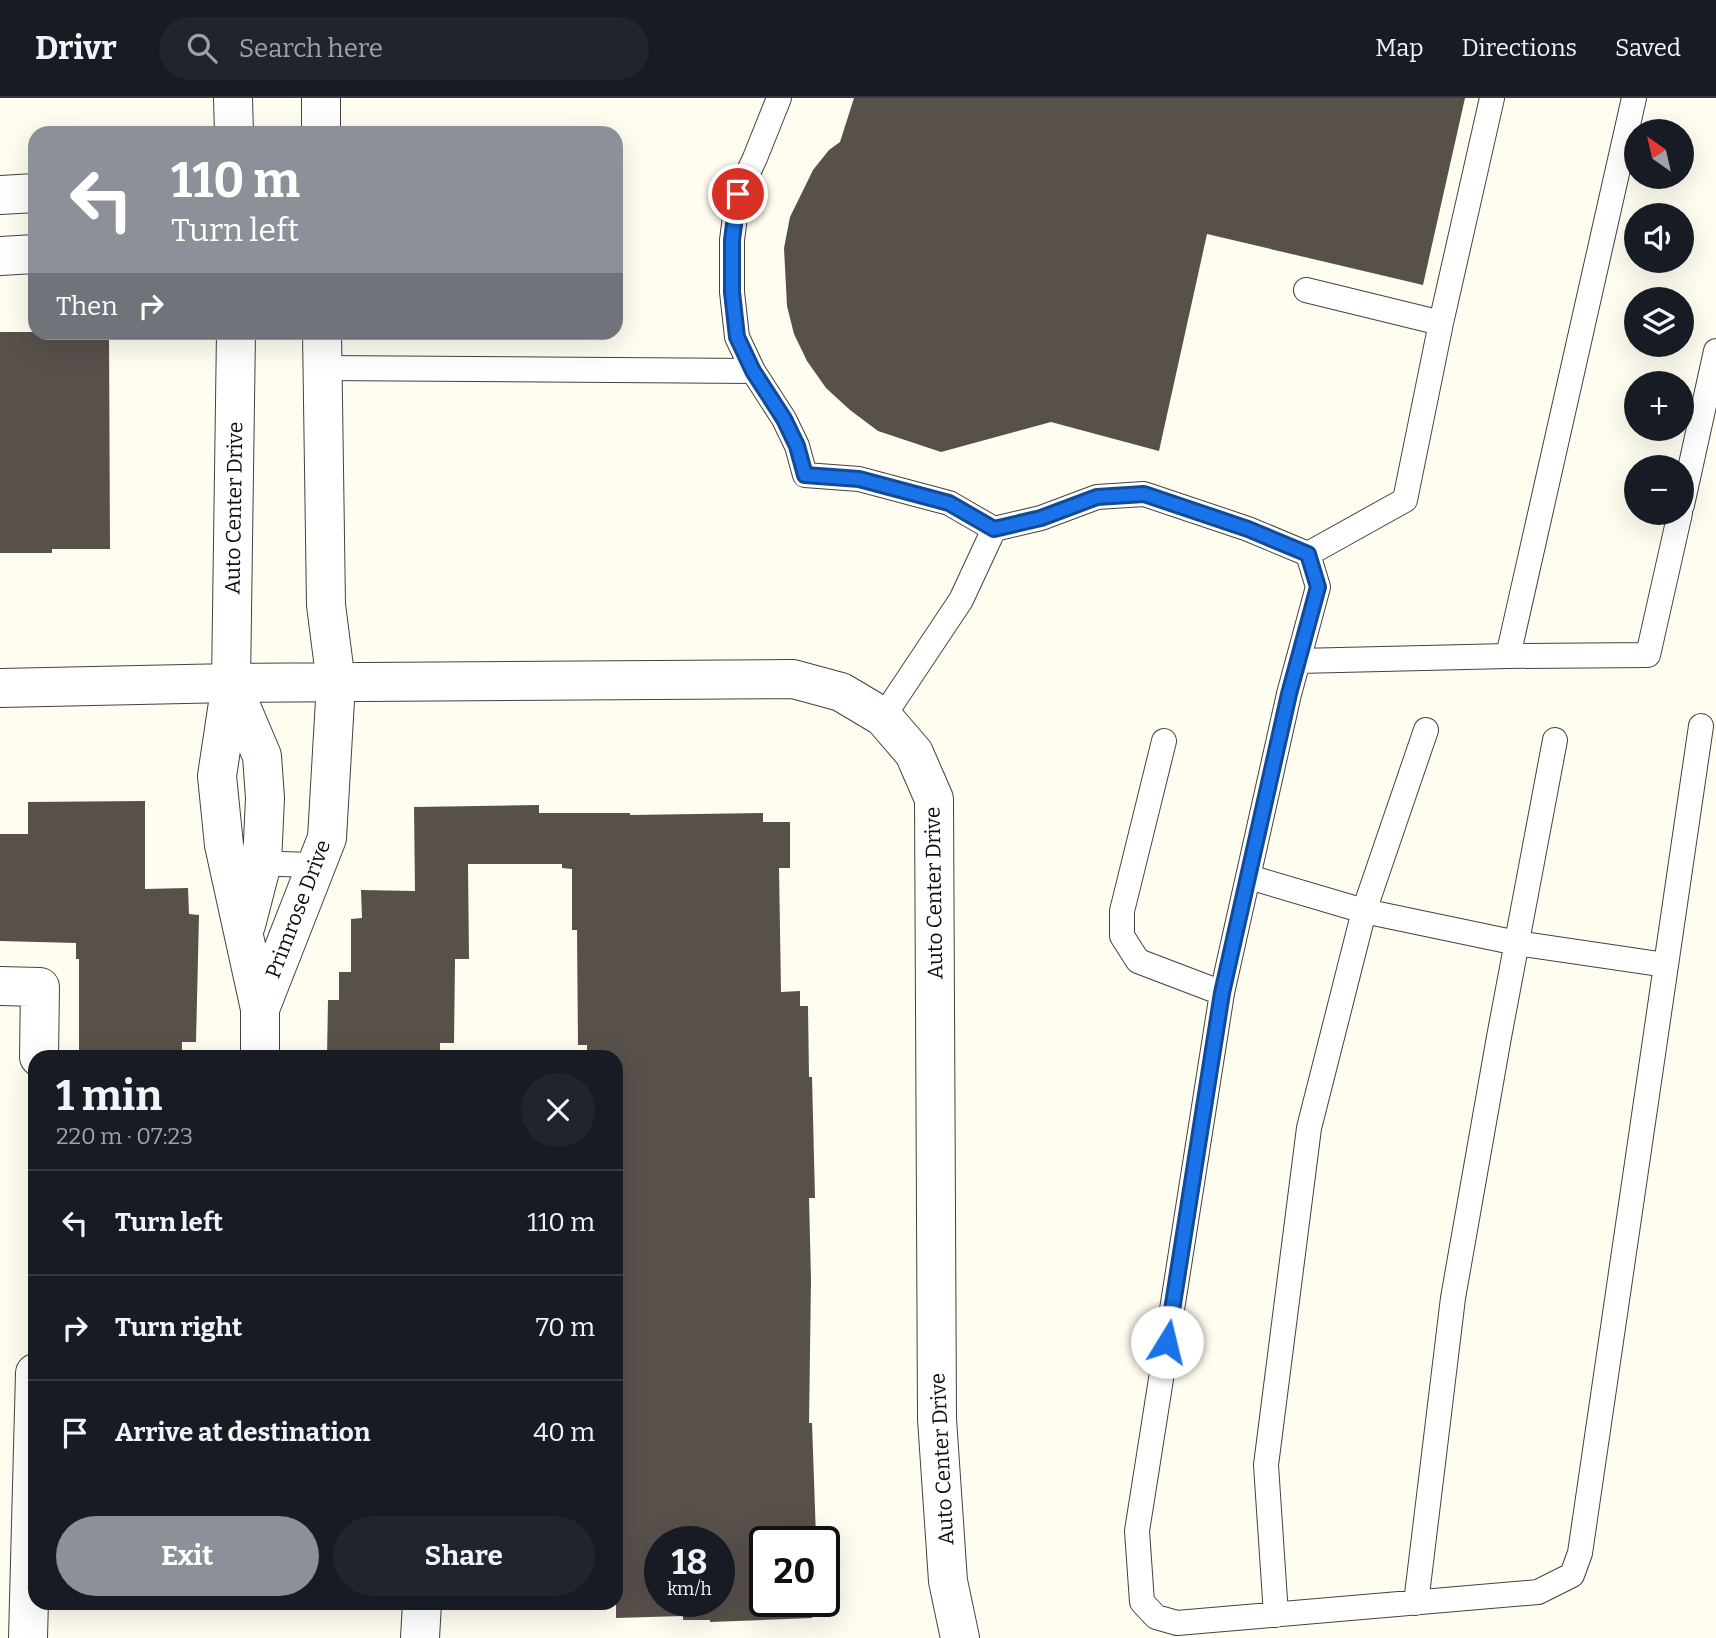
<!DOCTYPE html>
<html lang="en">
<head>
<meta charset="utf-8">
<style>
	:root { --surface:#171b24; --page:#20242c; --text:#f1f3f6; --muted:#9ea1a6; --line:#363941; --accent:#8c9099 }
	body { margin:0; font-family:Bitter,serif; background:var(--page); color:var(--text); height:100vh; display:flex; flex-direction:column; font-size:26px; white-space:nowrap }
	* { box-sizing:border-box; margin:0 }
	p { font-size:23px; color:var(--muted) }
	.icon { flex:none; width:38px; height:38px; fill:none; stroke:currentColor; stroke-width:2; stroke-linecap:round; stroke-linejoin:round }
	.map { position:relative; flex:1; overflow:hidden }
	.drawer { position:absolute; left:28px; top:952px; width:595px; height:560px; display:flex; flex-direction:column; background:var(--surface); border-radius:21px; box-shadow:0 7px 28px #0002 }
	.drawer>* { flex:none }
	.guide { position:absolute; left:28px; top:28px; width:595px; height:214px; border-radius:21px; box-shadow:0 7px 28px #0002; background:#8c9099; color:#fff; overflow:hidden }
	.needle { width:46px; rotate:326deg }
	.tools { position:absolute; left:1624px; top:21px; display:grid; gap:14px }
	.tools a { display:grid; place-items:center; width:70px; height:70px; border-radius:50%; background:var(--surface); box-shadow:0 7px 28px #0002; font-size:35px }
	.speed { position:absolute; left:644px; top:1428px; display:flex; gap:14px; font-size:35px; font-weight:700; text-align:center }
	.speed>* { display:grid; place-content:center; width:91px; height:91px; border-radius:50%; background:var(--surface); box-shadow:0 7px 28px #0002; line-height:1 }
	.speed small { font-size:18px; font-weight:400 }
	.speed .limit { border:4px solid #111; border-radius:10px; background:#fff; color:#111 }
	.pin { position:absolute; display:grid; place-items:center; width:60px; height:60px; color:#fff; margin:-30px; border:4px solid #fff; border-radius:50%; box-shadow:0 2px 7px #0007 }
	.me { position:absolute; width:77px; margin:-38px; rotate:9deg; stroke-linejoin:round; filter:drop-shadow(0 0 5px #0008) }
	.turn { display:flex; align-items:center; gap:24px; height:147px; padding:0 28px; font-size:32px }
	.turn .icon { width:91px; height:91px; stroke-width:2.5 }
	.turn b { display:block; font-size:49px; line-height:60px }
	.then { display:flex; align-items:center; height:66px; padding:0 28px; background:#0003; gap:14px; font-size:26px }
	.round { display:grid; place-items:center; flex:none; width:74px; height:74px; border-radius:37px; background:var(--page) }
	.summary { display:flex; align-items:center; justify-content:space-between; height:119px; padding:0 28px }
	h1 { font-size:42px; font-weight:700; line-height:52px }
	.cta { display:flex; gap:14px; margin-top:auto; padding:14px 28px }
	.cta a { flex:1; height:80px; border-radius:42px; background:var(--accent); color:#fff; font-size:28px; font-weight:700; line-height:80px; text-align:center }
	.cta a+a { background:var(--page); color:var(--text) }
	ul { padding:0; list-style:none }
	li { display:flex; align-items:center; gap:21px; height:105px; padding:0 28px; border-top:2px solid var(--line) }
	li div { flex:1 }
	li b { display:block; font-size:26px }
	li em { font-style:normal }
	header { display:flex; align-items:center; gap:42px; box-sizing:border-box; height:98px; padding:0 35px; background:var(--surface); border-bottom:2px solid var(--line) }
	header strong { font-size:33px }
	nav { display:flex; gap:38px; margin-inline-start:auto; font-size:24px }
	.search { width:490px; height:63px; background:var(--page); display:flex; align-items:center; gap:18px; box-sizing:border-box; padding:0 24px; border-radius:38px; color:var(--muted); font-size:26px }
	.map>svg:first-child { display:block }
	.building { fill:#58504b; fill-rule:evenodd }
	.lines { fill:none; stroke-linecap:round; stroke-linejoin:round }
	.service-casing { stroke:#424242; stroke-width:26 }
	.minor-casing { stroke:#424242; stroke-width:40 }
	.tertiary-casing { stroke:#424242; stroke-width:40 }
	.service { stroke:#fff; stroke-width:24 }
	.minor { stroke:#fff; stroke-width:38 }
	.tertiary { stroke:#fff; stroke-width:38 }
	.route-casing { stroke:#114b97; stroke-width:18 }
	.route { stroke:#1a73e8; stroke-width:12 }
	.labels { text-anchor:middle; stroke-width:7; stroke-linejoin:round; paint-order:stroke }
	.street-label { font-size:21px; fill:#0f0f0f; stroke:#fff }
</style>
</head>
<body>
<header>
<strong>Drivr</strong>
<div class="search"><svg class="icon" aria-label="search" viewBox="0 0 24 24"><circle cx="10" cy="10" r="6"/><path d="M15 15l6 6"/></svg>Search here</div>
<nav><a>Map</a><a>Directions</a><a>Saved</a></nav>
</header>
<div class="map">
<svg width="1716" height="1540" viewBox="0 0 1716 1540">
	<rect width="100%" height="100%" fill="#fffcf0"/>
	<!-- building -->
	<path class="building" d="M 854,0 L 1465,0 L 1423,187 L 1207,136 L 1159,353 L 1051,324 L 941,354 L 878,333 L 850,312 L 826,290 L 807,263 L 794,236 L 787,208 L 784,150 L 790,119 L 813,72 L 829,52 L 840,44 Z
		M 0,234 L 109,234 L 110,451 L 52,451 L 52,455 L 0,455 Z
		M 145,703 L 145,791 L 188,790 L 189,816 L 199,817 L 196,944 L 182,944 L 182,959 L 79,959 L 79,861 L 76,861 L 76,845 L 0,843 L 0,736 L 28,736 L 28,704 Z
		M 539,707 L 539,715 L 630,715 L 630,717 L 763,715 L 763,724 L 790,724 L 790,770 L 779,770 L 781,894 L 800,893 L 800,908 L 808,908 L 809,979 L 812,979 L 815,1100 L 809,1100 L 811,1181 L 809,1325 L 812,1325 L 816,1440 L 810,1440 L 810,1444 L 765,1444 L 765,1503 L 811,1503 L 812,1520 L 710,1524 L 710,1522 L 683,1522 L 683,1518 L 616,1520 L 616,959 L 587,959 L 587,947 L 578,947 L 577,832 L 572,832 L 572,771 L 562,770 L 562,766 L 468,766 L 469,861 L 455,861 L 454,945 L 440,945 L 440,959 L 327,959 L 328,902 L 339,902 L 339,874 L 351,874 L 351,821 L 362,820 L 361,792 L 415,793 L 414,709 ZM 660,1444 L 719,1444 L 719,1503 L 660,1503 Z"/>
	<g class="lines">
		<!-- service casing -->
		<g class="service-casing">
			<path id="service" d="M 779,0 L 755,60 L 738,96 L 732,142 L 732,194 L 737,239 L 753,273 L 784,321 L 797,348 L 805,377 L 859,381 L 949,405 L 994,431 L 1041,420 L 1097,399 L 1144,396 L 1248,431 L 1308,456 L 1318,489 L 1289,596 L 1222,895 L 1137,1433 L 1142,1504 L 1156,1519 L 1177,1525 L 1538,1494 L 1572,1477 L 1580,1455 L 1701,628
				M 1306,192 L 1441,225 L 1405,402 L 1308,456
				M 1441,225 L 1492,0
				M 323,270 L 753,273
				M 1682,407 L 1716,253
				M 1508,558 L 1648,557 L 1680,415
				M 1298,563 L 1508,558 L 1634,0
				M 883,619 L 961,502 L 994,431
				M 1164,643 L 1122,813 L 1122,838 L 1138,863 L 1222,895
				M 249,765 L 315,767
				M 1249,779 L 1364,813 L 1517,845 L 1666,867
				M 1416,1505 L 1453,1200 L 1499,939 L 1555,642
				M 1276,1517 L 1266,1367 L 1309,1030 L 1364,813 L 1426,632"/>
		</g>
		<!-- minor casing -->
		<g class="minor-casing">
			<path id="minor" d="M 0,97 L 35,95
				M 0,158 L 35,156
				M 231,585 L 217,678 L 224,747 L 260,911 L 260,959
				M 231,585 L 262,658 L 265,700 L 262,765 L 246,827
				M 0,888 L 40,889 L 39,959
				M 260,911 L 327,740 L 336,585
				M 28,1540 L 35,1275
				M 420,1540 L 422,1505"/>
		</g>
		<!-- tertiary casing -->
		<g class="tertiary-casing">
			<path id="tertiary" d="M 233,0 L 234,35
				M 321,0 L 321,35
				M 322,234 L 326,507 L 336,585
				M 231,585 L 236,234
				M 0,590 L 231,585 L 793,581 L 841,594 L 883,619 L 914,655 L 934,701 L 937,1321 L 948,1483 L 960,1540"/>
		</g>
		<!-- service -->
		<use href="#service" class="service"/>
		<!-- minor -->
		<use href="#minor" class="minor"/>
		<!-- tertiary -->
		<use href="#tertiary" class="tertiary"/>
	</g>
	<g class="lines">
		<!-- route casing -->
		<g class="route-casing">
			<path id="route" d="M 738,96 L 732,142 L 732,194 L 737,239 L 753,273 L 784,321 L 797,348 L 805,377 L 859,381 L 949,405 L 994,431 L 1041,420 L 1097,399 L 1144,396 L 1248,431 L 1308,456 L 1318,489 L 1289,596 L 1222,895 L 1167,1244"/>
		</g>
		<!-- route -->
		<use href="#route" class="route"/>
	</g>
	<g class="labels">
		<!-- street labels -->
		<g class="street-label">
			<text transform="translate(234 410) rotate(-89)" y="7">Auto Center Drive</text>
			<text transform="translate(934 795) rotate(-91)" y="7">Auto Center Drive</text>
			<text transform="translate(298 811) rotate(-69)" y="7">Primrose Drive</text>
			<text transform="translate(942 1361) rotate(-93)" y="7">Auto Center Drive</text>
		</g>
	</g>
</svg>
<div class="tools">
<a><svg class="needle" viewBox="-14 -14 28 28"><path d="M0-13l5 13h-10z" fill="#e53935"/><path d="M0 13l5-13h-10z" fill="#9ea1a6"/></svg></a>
<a><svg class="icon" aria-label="sound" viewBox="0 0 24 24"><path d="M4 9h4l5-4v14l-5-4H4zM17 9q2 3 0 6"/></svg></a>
<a><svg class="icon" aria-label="layers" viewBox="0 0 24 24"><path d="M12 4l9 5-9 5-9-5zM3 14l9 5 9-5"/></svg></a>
<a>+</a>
<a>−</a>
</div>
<div class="speed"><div>18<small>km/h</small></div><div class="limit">20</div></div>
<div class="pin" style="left:738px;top:96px;background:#d93025"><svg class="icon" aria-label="arrive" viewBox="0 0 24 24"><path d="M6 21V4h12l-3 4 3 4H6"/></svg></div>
<svg class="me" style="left:1167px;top:1244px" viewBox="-20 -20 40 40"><circle r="19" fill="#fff"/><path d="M0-13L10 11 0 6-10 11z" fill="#1a73e8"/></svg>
<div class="guide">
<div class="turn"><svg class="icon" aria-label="left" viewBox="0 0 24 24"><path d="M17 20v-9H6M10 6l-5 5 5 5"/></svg><div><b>110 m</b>Turn left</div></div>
<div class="then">Then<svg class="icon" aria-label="right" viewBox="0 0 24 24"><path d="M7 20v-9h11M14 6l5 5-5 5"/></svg></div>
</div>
<section class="drawer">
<div class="summary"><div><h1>1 min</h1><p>220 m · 07:23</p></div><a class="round"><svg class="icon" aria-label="close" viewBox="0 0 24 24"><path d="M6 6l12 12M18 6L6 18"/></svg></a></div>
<ul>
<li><svg class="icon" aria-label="left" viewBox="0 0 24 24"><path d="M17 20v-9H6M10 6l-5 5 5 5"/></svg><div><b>Turn left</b></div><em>110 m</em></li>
<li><svg class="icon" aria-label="right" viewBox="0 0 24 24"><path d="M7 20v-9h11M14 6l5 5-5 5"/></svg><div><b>Turn right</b></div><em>70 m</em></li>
<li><svg class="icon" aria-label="arrive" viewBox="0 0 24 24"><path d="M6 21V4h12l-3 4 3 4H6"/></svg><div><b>Arrive at destination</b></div><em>40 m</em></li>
</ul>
<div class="cta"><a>Exit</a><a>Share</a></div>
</section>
</div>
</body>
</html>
